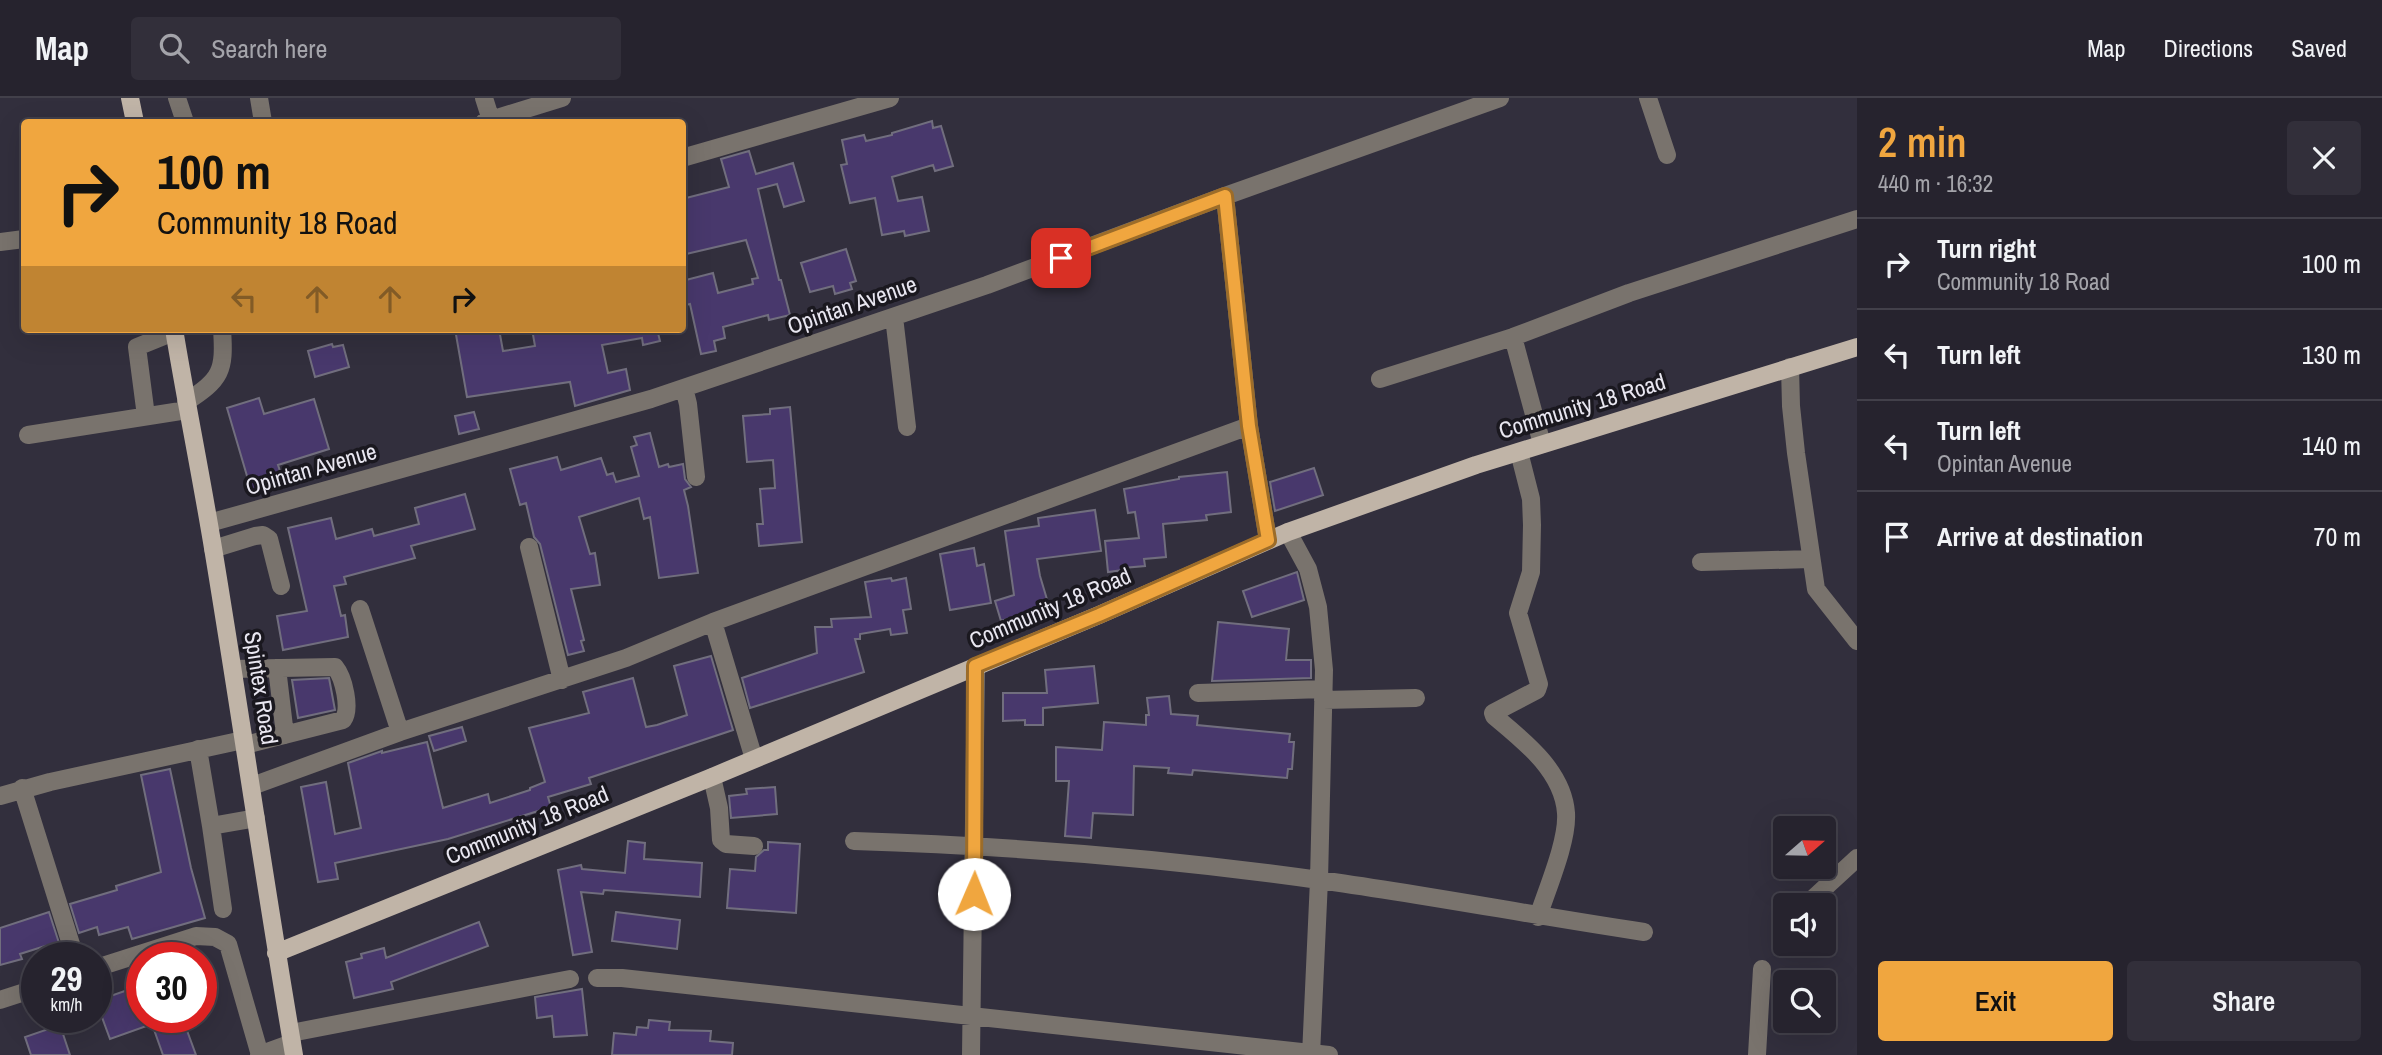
<!DOCTYPE html>
<html lang="en">
<head>
<meta charset="utf-8">
<style>
	:root { --surface:#26232e; --page:#322f3a; --text:#f1f3f6; --muted:#a4a4aa; --line:#42404a; --accent:#f0a63f }
	body { margin:0; font-family:"Archivo Narrow",sans-serif; background:var(--page); color:var(--text); height:100vh; display:flex; flex-direction:column; font-size:26px; white-space:nowrap }
	* { box-sizing:border-box; margin:0 }
	p { font-size:23px; color:var(--muted) }
	.icon { flex:none; width:38px; height:38px; fill:none; stroke:currentColor; stroke-width:2; stroke-linecap:round; stroke-linejoin:round }
	.map { position:relative; flex:1; overflow:hidden }
	.sheet { display:flex; flex-direction:column; background:var(--surface); width:525px }
	.sheet>* { flex:none }
	.top-card { position:absolute; left:21px; top:21px; width:665px; height:214px; border-radius:7px; box-shadow:0 7px 28px #0002,0 0 0 2px var(--line); background:#f0a63f; color:#111; overflow:hidden }
	.needle { width:46px; rotate:70deg }
	.buttons { position:absolute; left:1773px; top:718px; display:grid; gap:14px }
	.buttons a { display:grid; place-items:center; width:63px; height:63px; border-radius:7px; background:var(--surface); box-shadow:0 7px 28px #0002,0 0 0 2px var(--line); font-size:35px }
	.speed { position:absolute; left:21px; top:844px; display:flex; gap:14px; font-size:35px; font-weight:700; text-align:center }
	.speed>* { display:grid; place-content:center; width:91px; height:91px; border-radius:50%; background:var(--surface); box-shadow:0 7px 28px #0002,0 0 0 2px var(--line); line-height:1 }
	.speed small { font-size:18px; font-weight:400 }
	.speed .limit { border:10px solid #d22; background:#fff; color:#111 }
	.pin { position:absolute; display:grid; place-items:center; width:60px; height:60px; color:#fff; margin:-30px; border-radius:14px; box-shadow:0 4px 10px #0006 }
	.me { position:absolute; width:77px; margin:-38px; rotate:1deg; stroke-linejoin:round; filter:drop-shadow(0 0 5px #0008) }
	.turn { display:flex; align-items:center; gap:24px; height:147px; padding:0 21px; font-size:32px }
	.turn .icon { width:91px; height:91px; stroke-width:2.5 }
	.turn b { display:block; font-size:49px; line-height:60px }
	.lanes { display:flex; align-items:center; height:66px; padding:0 21px; background:#0003; justify-content:center; gap:35px; direction:ltr }
	.lanes .off { opacity:.35 }
	.round { display:grid; place-items:center; flex:none; width:74px; height:74px; border-radius:7px; background:var(--page) }
	.head { display:flex; align-items:center; justify-content:space-between; height:119px; padding:0 21px }
	h1 { font-size:42px; font-weight:600; line-height:52px; color:var(--accent) }
	.primary-button { display:flex; gap:14px; margin-top:auto; padding:14px 21px }
	.primary-button a { flex:1; height:80px; border-radius:7px; background:var(--accent); color:#111; font-size:28px; font-weight:600; line-height:80px; text-align:center }
	.primary-button a+a { background:var(--page); color:var(--text) }
	ul { padding:0; list-style:none }
	li { display:flex; align-items:center; gap:21px; height:91px; padding:0 21px; border-top:2px solid var(--line) }
	li div { flex:1 }
	li b { display:block; font-size:26px }
	li em { font-style:normal }
	header { display:flex; align-items:center; gap:42px; box-sizing:border-box; height:98px; padding:0 35px; background:var(--surface); border-bottom:2px solid var(--line) }
	header strong { font-size:33px }
	nav { display:flex; gap:38px; margin-inline-start:auto; font-size:24px }
	.search { width:490px; height:63px; background:var(--page); display:flex; align-items:center; gap:18px; box-sizing:border-box; padding:0 24px; border-radius:7px; color:var(--muted); font-size:26px }
	main { display:flex; flex:1; min-height:0 }
	.map>svg:first-child { display:block }
	.building { fill:#48386c; stroke:#716e7e; stroke-width:2 }
	.lines { fill:none; stroke-linecap:round; stroke-linejoin:round }
	.minor { stroke:#79736d; stroke-width:18 }
	.major { stroke:#c0b4a7; stroke-width:18 }
	.route-casing { stroke:#9c6c29; stroke-width:18 }
	.route { stroke:#f0a63f; stroke-width:12 }
	.labels { text-anchor:middle; stroke-width:7; stroke-linejoin:round; paint-order:stroke }
	.street-label { font-size:23px; fill:#e9e7f1; stroke:#1a181f }
</style>
</head>
<body>
<header>
<strong>Map</strong>
<div class="search"><svg class="icon" aria-label="search" viewBox="0 0 24 24"><circle cx="10" cy="10" r="6"/><path d="M15 15l6 6"/></svg>Search here</div>
<nav><a>Map</a><a>Directions</a><a>Saved</a></nav>
</header>
<main>
<div class="map">
<svg width="1857" height="957" viewBox="0 0 1857 957">
	<rect width="100%" height="100%" fill="#322f3d"/>
	<!-- building -->
	<path class="building" d="M 932,23 L 933,30 L 941,28 L 953,68 L 935,73 L 933,67 L 892,79 L 898,103 L 922,99 L 929,133 L 905,138 L 904,133 L 882,137 L 875,100 L 850,105 L 841,67 L 847,66 L 842,42 L 864,37 L 866,43 L 892,37 L 892,35 Z
		M 749,53 L 756,76 L 793,65 L 804,103 L 784,109 L 777,86 L 758,91 L 779,182 L 781,182 L 790,217 L 769,222 L 768,217 L 723,229 L 725,240 L 714,243 L 716,253 L 701,256 L 690,206 L 682,208 L 682,183 L 713,175 L 718,195 L 753,186 L 752,181 L 758,180 L 746,142 L 682,157 L 682,101 L 729,89 L 721,61 Z
		M 846,151 L 856,183 L 850,185 L 852,191 L 835,196 L 833,188 L 810,194 L 801,165 Z
		M 455,231 L 499,231 L 503,253 L 535,248 L 532,231 L 657,231 L 660,243 L 643,247 L 642,240 L 602,247 L 608,275 L 626,271 L 630,292 L 575,308 L 570,284 L 467,299 Z
		M 332,246 L 333,249 L 343,247 L 349,269 L 315,279 L 308,253 Z
		M 259,300 L 264,316 L 314,301 L 329,351 L 278,367 L 284,385 L 252,395 L 227,310 Z
		M 790,309 L 802,444 L 759,448 L 757,426 L 763,426 L 760,391 L 775,390 L 773,362 L 747,364 L 743,318 L 770,316 L 770,311 Z
		M 474,314 L 479,331 L 459,336 L 455,318 Z
		M 650,335 L 659,369 L 668,366 L 669,369 L 683,366 L 685,381 L 691,389 L 684,392 L 688,408 L 698,475 L 659,480 L 650,419 L 644,421 L 639,400 L 579,419 L 590,456 L 595,455 L 600,487 L 571,491 L 584,542 L 581,543 L 584,553 L 568,557 L 540,446 L 534,439 L 526,405 L 520,407 L 510,371 L 557,359 L 561,372 L 601,360 L 607,377 L 613,375 L 616,384 L 639,378 L 631,349 L 637,347 L 634,339 Z
		M 1314,370 L 1323,397 L 1275,413 L 1270,384 Z
		M 1227,374 L 1231,414 L 1206,417 L 1207,422 L 1163,426 L 1166,459 L 1144,461 L 1145,468 L 1123,470 L 1123,472 L 1108,474 L 1105,443 L 1139,440 L 1135,414 L 1128,415 L 1124,391 L 1179,381 L 1179,379 Z
		M 465,396 L 475,431 L 411,448 L 415,460 L 344,479 L 346,486 L 334,488 L 341,518 L 345,517 L 348,539 L 283,552 L 277,518 L 307,513 L 288,430 L 331,420 L 336,441 L 372,431 L 374,438 L 419,426 L 415,410 Z
		M 1095,412 L 1101,453 L 1037,461 L 1040,478 L 1049,508 L 1001,523 L 995,503 L 1014,497 L 1005,433 L 1039,428 L 1038,420 Z
		M 974,450 L 977,468 L 984,466 L 991,505 L 950,512 L 940,456 Z
		M 1297,474 L 1304,502 L 1252,519 L 1243,493 Z
		M 891,480 L 892,483 L 906,480 L 911,511 L 903,512 L 907,535 L 891,537 L 890,531 L 860,536 L 860,541 L 855,541 L 864,574 L 750,610 L 742,580 L 817,555 L 815,529 L 832,529 L 831,521 L 871,519 L 865,484 Z
		M 1218,524 L 1289,531 L 1286,562 L 1311,562 L 1311,580 L 1212,583 Z
		M 711,558 L 733,632 L 589,680 L 591,686 L 548,699 L 551,709 L 448,741 L 335,765 L 338,781 L 318,784 L 301,689 L 326,684 L 335,736 L 361,730 L 348,665 L 382,653 L 382,655 L 427,644 L 443,710 L 488,696 L 490,705 L 530,692 L 530,690 L 545,684 L 529,630 L 589,615 L 583,594 L 633,580 L 646,629 L 657,627 L 687,617 L 674,568 Z
		M 1094,568 L 1098,605 L 1043,610 L 1043,627 L 1025,627 L 1025,622 L 1003,623 L 1003,595 L 1047,595 L 1045,572 Z
		M 329,580 L 335,612 L 298,620 L 292,582 Z
		M 1169,598 L 1171,616 L 1198,618 L 1197,627 L 1290,636 L 1289,644 L 1294,644 L 1292,671 L 1288,671 L 1287,680 L 1193,672 L 1192,677 L 1168,675 L 1169,670 L 1134,668 L 1133,717 L 1093,715 L 1091,740 L 1065,738 L 1069,683 L 1056,683 L 1056,649 L 1102,652 L 1104,624 L 1146,627 L 1146,617 L 1149,617 L 1147,600 Z
		M 462,629 L 466,643 L 434,653 L 429,638 Z
		M 170,671 L 191,770 L 205,820 L 132,841 L 128,829 L 99,837 L 97,829 L 79,835 L 70,806 L 117,792 L 116,788 L 161,774 L 141,677 Z
		M 775,689 L 777,716 L 731,720 L 729,698 L 747,696 L 746,691 Z
		M 628,743 L 645,745 L 644,761 L 702,765 L 700,799 L 604,792 L 603,796 L 581,794 L 592,854 L 573,857 L 558,772 L 581,767 L 582,771 L 625,775 Z
		M 768,744 L 800,746 L 796,815 L 727,810 L 730,771 L 755,773 L 756,759 L 764,752 L 768,752 Z
		M 49,814 L 60,848 L 46,852 L 45,848 L 20,856 L 22,861 L 0,867 L 0,830 Z
		M 616,814 L 680,822 L 677,851 L 612,843 Z
		M 479,824 L 488,848 L 391,884 L 393,891 L 354,900 L 346,864 L 362,860 L 361,856 L 384,850 L 386,860 Z
		M 142,887 L 142,919 L 182,919 L 196,957 L 163,957 L 152,926 L 110,941 L 96,903 Z
		M 582,891 L 587,937 L 554,939 L 552,918 L 537,920 L 535,899 Z
		M 649,922 L 670,924 L 669,932 L 711,933 L 710,943 L 733,945 L 732,957 L 612,957 L 614,935 L 636,937 L 637,929 L 648,930 Z
		M 60,927 L 70,957 L 31,957 L 25,939 Z"/>
	<g class="lines">
		<!-- minor -->
		<path class="minor" d="M 177,0 L 185,24
			M 259,0 L 263,24
			M 484,0 L 491,22
			M 1648,0 L 1667,57
			M 484,24 L 562,0
			M 682,60 L 890,0
			M 1225,98 L 1249,328 L 1268,442
			M 0,144 L 24,141
			M 894,219 L 907,329
			M 1513,239 L 1542,346
			M 1790,269 L 1791,308 L 1796,355 L 1816,491 L 1857,543
			M 1380,281 L 1513,239 L 1629,195 L 1857,121
			M 684,290 L 688,306 L 696,379
			M 186,304 C 221,281 225,274 222,231
			M 146,318 L 137,249 L 174,234
			M 28,337 L 187,312
			M 1519,354 L 1531,401 L 1532,427 L 1531,474 L 1518,515 L 1539,586 L 1537,592 L 1493,615 L 1494,618 C 1524,643 1563,673 1566,715 C 1568,743 1547,791 1538,819
			M 209,425 L 651,301 L 987,187 L 1225,98 L 1500,0
			M 1288,434 L 1308,471 L 1318,509 L 1324,572 L 1319,782 L 1311,957
			M 529,449 L 562,582
			M 213,451 L 255,438 L 263,437 L 269,441 L 281,488
			M 1701,464 L 1811,461
			M 360,511 L 400,634
			M 713,524 L 754,661
			M 277,570 L 285,637
			M 233,571 L 335,569 C 344,580 351,611 343,622 L 245,647
			M 1198,595 L 1323,591
			M 1323,602 L 1416,600
			M 198,651 L 211,728 L 256,720
			M 712,679 L 719,710 L 721,742 L 726,746 L 754,748
			M 252,688 L 400,634 L 626,560 L 713,524 L 1249,328
			M 22,690 L 75,859
			M 0,698 L 50,684 L 243,642
			M 211,728 L 223,811
			M 854,743 C 1009,748 1165,760 1319,782 C 1428,797 1536,818 1644,834
			M 1806,807 L 1857,760
			M 96,870 L 196,838 L 215,839 L 228,846 L 260,957
			M 597,880 L 622,880 L 1329,957
			M 0,902 L 37,890
			M 291,935 L 570,881
			M 259,957 L 292,945
			M 971,957 L 976,568
			M 1757,957 L 1762,871"/>
		<!-- major -->
		<path class="major" d="M 130,0 L 135,24
			M 174,231 C 186,304 201,377 213,450 C 241,619 265,788 294,957
			M 276,855 L 712,679 L 1099,517 L 1288,434 L 1476,367 L 1857,249"/>
	</g>
	<g class="lines">
		<!-- route casing -->
		<g class="route-casing">
			<path id="route" d="M 974,796 L 975,568 L 1099,517 L 1268,442 L 1249,328 L 1225,98 L 1061,160"/>
		</g>
		<!-- route -->
		<use href="#route" class="route"/>
	</g>
	<g class="labels">
		<!-- street labels -->
		<g class="street-label">
			<text transform="translate(852 207) rotate(-19)" y="8">Opintan Avenue</text>
			<text transform="translate(1582 308) rotate(-17)" y="8">Community 18 Road</text>
			<text transform="translate(311 371) rotate(-16)" y="8">Opintan Avenue</text>
			<text transform="translate(1050 510) rotate(-23)" y="8">Community 18 Road</text>
			<text transform="translate(261 590) rotate(81)" y="8">Spintex Road</text>
			<text transform="translate(527 727) rotate(-22)" y="8">Community 18 Road</text>
		</g>
	</g>
</svg>
<div class="buttons">
<a><svg class="needle" viewBox="-14 -14 28 28"><path d="M0-13l5 13h-10z" fill="#e53935"/><path d="M0 13l5-13h-10z" fill="#a4a4aa"/></svg></a>
<a><svg class="icon" aria-label="sound" viewBox="0 0 24 24"><path d="M4 9h4l5-4v14l-5-4H4zM17 9q2 3 0 6"/></svg></a>
<a><svg class="icon" aria-label="search" viewBox="0 0 24 24"><circle cx="10" cy="10" r="6"/><path d="M15 15l6 6"/></svg></a>
</div>
<div class="speed"><div>29<small>km/h</small></div><div class="limit">30</div></div>
<div class="pin" style="left:1061px;top:160px;background:#d93025"><svg class="icon" aria-label="arrive" viewBox="0 0 24 24"><path d="M6 21V4h12l-3 4 3 4H6"/></svg></div>
<svg class="me" style="left:974px;top:796px" viewBox="-20 -20 40 40"><circle r="19" fill="#fff"/><path d="M0-13L10 11 0 6-10 11z" fill="#f0a63f"/></svg>
<div class="top-card">
<div class="turn"><svg class="icon" aria-label="right" viewBox="0 0 24 24"><path d="M7 20v-9h11M14 6l5 5-5 5"/></svg><div><b>100 m</b>Community 18 Road</div></div>
<div class="lanes"><svg class="icon off" aria-label="left" viewBox="0 0 24 24"><path d="M17 20v-9H6M10 6l-5 5 5 5"/></svg><svg class="icon off" aria-label="ahead" viewBox="0 0 24 24"><path d="M12 20V5M6 11l6-6 6 6"/></svg><svg class="icon off" aria-label="ahead" viewBox="0 0 24 24"><path d="M12 20V5M6 11l6-6 6 6"/></svg><svg class="icon" aria-label="right" viewBox="0 0 24 24"><path d="M7 20v-9h11M14 6l5 5-5 5"/></svg></div>
</div>
</div>
<section class="sheet">
<div class="head"><div><h1>2 min</h1><p>440 m · 16:32</p></div><a class="round"><svg class="icon" aria-label="close" viewBox="0 0 24 24"><path d="M6 6l12 12M18 6L6 18"/></svg></a></div>
<ul>
<li><svg class="icon" aria-label="right" viewBox="0 0 24 24"><path d="M7 20v-9h11M14 6l5 5-5 5"/></svg><div><b>Turn right</b><p>Community 18 Road</p></div><em>100 m</em></li>
<li><svg class="icon" aria-label="left" viewBox="0 0 24 24"><path d="M17 20v-9H6M10 6l-5 5 5 5"/></svg><div><b>Turn left</b></div><em>130 m</em></li>
<li><svg class="icon" aria-label="left" viewBox="0 0 24 24"><path d="M17 20v-9H6M10 6l-5 5 5 5"/></svg><div><b>Turn left</b><p>Opintan Avenue</p></div><em>140 m</em></li>
<li><svg class="icon" aria-label="arrive" viewBox="0 0 24 24"><path d="M6 21V4h12l-3 4 3 4H6"/></svg><div><b>Arrive at destination</b></div><em>70 m</em></li>
</ul>
<div class="primary-button"><a>Exit</a><a>Share</a></div>
</section>
</main>
</body>
</html>
